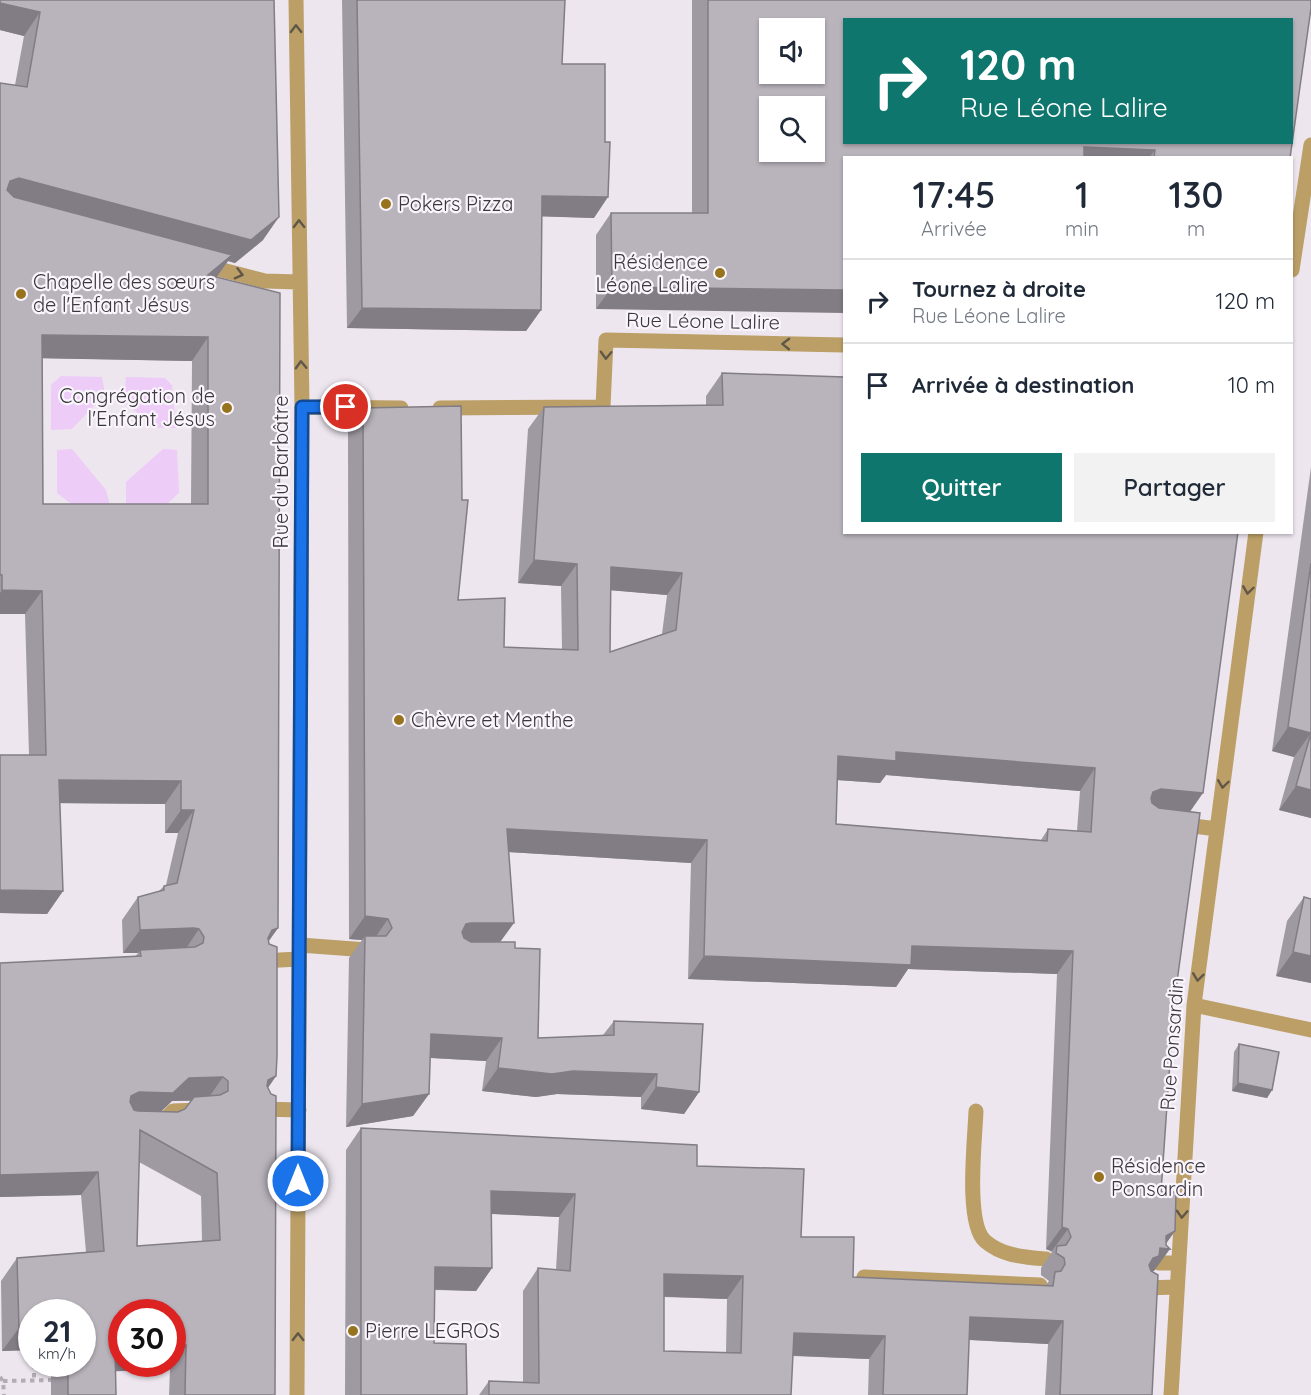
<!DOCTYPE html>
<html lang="fr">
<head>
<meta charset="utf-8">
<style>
	:root { --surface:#fff; --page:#f2f2f3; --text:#1f2937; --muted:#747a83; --line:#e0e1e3; --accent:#0f766e }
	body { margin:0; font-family:Quicksand,sans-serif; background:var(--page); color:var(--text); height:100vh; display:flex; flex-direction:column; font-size:22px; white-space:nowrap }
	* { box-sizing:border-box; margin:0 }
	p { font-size:20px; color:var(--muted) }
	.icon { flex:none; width:33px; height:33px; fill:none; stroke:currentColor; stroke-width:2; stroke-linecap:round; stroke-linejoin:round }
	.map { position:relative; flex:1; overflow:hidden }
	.panel { position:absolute; left:843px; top:156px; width:450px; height:378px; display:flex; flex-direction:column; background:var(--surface); border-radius:0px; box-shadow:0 2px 4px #0004 }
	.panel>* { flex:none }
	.hud { position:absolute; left:843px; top:18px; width:450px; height:126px; border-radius:0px; box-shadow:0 2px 4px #0004; background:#0f766e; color:#fff; overflow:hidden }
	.controls { position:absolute; left:759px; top:18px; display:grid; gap:12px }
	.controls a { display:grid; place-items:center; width:66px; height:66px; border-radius:0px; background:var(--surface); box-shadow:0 2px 4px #0004; font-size:30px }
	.speed { position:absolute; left:18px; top:1299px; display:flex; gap:12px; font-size:30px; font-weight:700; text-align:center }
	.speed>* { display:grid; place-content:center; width:78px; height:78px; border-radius:50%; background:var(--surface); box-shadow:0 2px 4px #0004; line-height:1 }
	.speed small { font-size:15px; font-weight:400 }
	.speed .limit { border:9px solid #d22; background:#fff; color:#111 }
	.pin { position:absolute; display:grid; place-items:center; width:51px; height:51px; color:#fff; margin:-26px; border:3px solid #fff; border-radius:50%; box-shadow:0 2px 6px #0007 }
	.me { position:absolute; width:66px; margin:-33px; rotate:0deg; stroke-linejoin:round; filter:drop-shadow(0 0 4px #0008) }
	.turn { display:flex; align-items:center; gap:21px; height:126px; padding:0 18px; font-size:27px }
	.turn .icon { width:78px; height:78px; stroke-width:2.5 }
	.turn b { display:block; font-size:42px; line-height:51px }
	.eta { display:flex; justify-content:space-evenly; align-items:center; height:102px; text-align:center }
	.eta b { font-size:36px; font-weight:600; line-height:42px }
	.button { display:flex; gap:12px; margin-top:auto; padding:12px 18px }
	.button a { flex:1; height:69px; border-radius:0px; background:var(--accent); color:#fff; font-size:24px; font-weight:600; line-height:69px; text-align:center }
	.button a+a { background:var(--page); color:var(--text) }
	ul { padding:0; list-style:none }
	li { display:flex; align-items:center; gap:18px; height:84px; padding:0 18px; border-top:2px solid var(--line) }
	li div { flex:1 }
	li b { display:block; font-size:22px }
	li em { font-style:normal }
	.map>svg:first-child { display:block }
	.green { fill:#edccf8 }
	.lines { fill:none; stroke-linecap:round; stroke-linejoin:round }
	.path { stroke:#b2acb3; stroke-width:4; stroke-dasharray:4.5 4.5; stroke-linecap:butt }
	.minor { stroke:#bb9f66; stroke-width:15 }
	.wall { fill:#9f9aa2; fill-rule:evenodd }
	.shaded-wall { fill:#827d84 }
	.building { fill:#b9b3bc; stroke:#827d84; stroke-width:1.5; fill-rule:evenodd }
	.oneway { stroke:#615749 }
	.route-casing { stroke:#114b97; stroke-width:15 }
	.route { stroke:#1a73e8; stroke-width:10 }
	.poi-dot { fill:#97731d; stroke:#faf4fd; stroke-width:2 }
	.labels { text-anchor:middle; stroke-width:4.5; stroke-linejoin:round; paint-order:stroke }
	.poi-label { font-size:20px; fill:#3b383c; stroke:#faf4fd; text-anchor:start }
	.street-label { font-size:20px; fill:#3b383c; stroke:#faf4fd }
</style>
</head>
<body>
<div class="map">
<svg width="1311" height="1395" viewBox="0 0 1311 1395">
	<rect width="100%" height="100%" fill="#ede6ef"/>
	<!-- green -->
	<path class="green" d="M 61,376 L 102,377 L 105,394 L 72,429 L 51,430 L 51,385 Z
		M 126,377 L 165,378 L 172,385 L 176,428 L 158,428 L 124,403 Z
		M 72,449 L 106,490 L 110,506 L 74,506 L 57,493 L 57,450 Z
		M 163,449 L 177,450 L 179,493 L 166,505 L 126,505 L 126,482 Z"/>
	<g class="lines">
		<!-- path -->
		<path class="path" d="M 34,1364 L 34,1380
			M 0,1377 L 3,1381 L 4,1395
			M 3,1381 L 54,1380"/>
		<!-- minor -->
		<path class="minor" d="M 296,0 L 302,407 L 297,1395
			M 203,265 L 265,281 L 299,282
			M 1292,270 L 1311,145
			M 302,407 L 401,408
			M 440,408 L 603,407 L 606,340 L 844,345
			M 1178,824 L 1217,829
			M 300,945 L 367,950
			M 261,961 L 299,959
			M 1194,1005 L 1311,1030
			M 260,1109 L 299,1110
			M 976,1111 C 975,1139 965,1223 985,1241 C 1002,1256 1024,1257 1046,1259
			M 159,1126 L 173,1111 L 200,1110
			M 1159,1263 L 1179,1263
			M 864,1277 L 1040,1285
			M 1143,1288 L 1177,1287
			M 1171,1395 L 1194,1005 L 1256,532"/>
	</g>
	<!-- wall -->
	<path class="wall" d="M 0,0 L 274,0 L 263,240 L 235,263 L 228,261 L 217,277 L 278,928 L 269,941 L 276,1076 L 268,1088 L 275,1395 L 169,1395 L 170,1369 L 115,1371 L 116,1395 L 51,1395 L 51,1364 L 82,1364 L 82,1312 L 32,1312 L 32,1350 L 2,1351 L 1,1281 L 17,1258 L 86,1252 L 81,1195 L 0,1197 L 0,963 L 135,957 L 138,953 L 123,953 L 122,920 L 138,897 L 159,891 L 164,886 L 166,885 L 178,833 L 165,833 L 165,804 L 60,803 L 63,891 L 47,914 L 0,913 L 0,755 L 29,755 L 25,614 L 0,614 L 0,83 L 15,85 L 24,36 L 0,30 ZM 42,358 L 192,361 L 191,504 L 43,504 ZM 172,1101 L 191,1101 L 185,1109 L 178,1112 L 161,1112 ZM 139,1162 L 201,1196 L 202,1241 L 137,1246 Z
		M 342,0 L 565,0 L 562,64 L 594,218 L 541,216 L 541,310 L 526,331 L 347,328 Z
		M 692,0 L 1311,0 L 1290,158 L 844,158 L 596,309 L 596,235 L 611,213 L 692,213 Z
		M 722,373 L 1190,812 L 1174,1004 L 1161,1192 L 1175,1231 L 1166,1243 L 1154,1271 L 1151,1271 L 1152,1395 L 1045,1395 L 1048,1344 L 969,1340 L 967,1395 L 868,1395 L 869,1359 L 793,1356 L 791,1395 L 479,1395 L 489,1381 L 523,1383 L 523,1291 L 538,1268 L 556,1270 L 559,1217 L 491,1214 L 492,1268 L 476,1291 L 435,1290 L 434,1343 L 467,1395 L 345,1395 L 346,1150 L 361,1128 L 697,1166 L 801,1237 L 853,1277 L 1045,1286 L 1049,1281 L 1041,1275 L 1041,1268 L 1052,1252 L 1046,1249 L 1057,974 L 908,969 L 896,987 L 688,979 L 691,863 L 508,852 L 500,942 L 515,948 L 538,1038 L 603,1035 L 614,1021 L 699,1092 L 684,1114 L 641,1109 L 641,1097 L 557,1094 L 536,1097 L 482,1091 L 486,1061 L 430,1058 L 429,1094 L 413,1116 L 346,1127 L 349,958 L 362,940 L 349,939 L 348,431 L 363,408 L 458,600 L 504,647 L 562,650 L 561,586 L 518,583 L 528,429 L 544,407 L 706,405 L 706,396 ZM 611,590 L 667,595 L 662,634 L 610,652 ZM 886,775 L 1080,791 L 1077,831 L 1048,829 L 1041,840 L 836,824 L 837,780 L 880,783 ZM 664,1297 L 727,1299 L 726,1353 L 664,1351 Z
		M 1311,467 L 1311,818 L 1279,810 L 1294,757 L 1272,751 Z
		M 1304,897 L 1311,899 L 1311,983 L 1276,976 L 1287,921 Z
		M 1239,1044 L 1272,1090 L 1267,1098 L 1232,1091 L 1234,1052 Z"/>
	<!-- shaded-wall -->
	<path class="shaded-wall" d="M 0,3 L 40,12 L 24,36 L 0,30 Z
		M 1084,147 L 1155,150 L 1149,158 L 1077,158 Z
		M 19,178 L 279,217 L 263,240 L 235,263 L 228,261 L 216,278 L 2,202 L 10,181 Z
		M 542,196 L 608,197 L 594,218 L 527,216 Z
		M 612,287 L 844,290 L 844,313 L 596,309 Z
		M 362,308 L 541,310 L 526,331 L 347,328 Z
		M 42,335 L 208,337 L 192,361 L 26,358 Z
		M 534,560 L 577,564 L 561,586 L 518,583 Z
		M 611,567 L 682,573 L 667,595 L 595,589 Z
		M 2,590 L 42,591 L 25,614 L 0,614 L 0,593 Z
		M 1288,727 L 1311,733 L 1294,757 L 1272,751 Z
		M 896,752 L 1095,768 L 1080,791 L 886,775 L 880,783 L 822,779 L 838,756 Z
		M 59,780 L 181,781 L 165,804 L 43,803 Z
		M 1296,786 L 1311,790 L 1311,818 L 1279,810 Z
		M 1161,789 L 1203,793 L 1187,816 L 1145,811 L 1153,792 Z
		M 181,810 L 194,810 L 178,833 L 165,833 Z
		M 507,829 L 707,840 L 691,863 L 491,851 Z
		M 0,890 L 63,891 L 47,914 L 0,913 Z
		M 365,916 L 388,919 L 372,942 L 365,936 L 362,940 L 349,939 Z
		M 471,923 L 514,923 L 498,945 L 455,945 L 466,924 Z
		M 194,928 L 199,929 L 183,953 L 140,950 L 138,953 L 123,953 L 140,930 Z
		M 278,928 L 261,951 L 272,930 Z
		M 912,946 L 1073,951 L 1057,974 L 908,969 L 896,987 L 688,979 L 704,956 Z
		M 1293,952 L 1311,956 L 1311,983 L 1276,976 Z
		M 431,1034 L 502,1038 L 486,1061 L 415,1057 Z
		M 498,1068 L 573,1071 L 657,1074 L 641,1097 L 557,1094 L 536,1097 L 482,1091 Z
		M 276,1076 L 260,1099 L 268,1080 Z
		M 223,1077 L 207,1100 L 172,1101 L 156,1116 L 123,1115 L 131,1096 L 139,1092 L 189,1078 Z
		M 1238,1083 L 1272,1090 L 1267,1098 L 1232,1091 Z
		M 656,1087 L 699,1092 L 684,1114 L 641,1109 Z
		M 429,1094 L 413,1116 L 346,1127 L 362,1104 Z
		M 98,1172 L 81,1195 L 0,1197 L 0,1175 Z
		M 491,1191 L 575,1194 L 559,1217 L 476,1213 Z
		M 1062,1227 L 1068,1229 L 1052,1251 L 1046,1249 Z
		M 1175,1231 L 1163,1248 L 1170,1249 L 1154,1271 L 1149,1271 L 1137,1280 L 1166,1236 Z
		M 435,1267 L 492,1268 L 476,1291 L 420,1289 Z
		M 664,1274 L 743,1276 L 727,1299 L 648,1296 Z
		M 970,1317 L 1063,1321 L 1048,1344 L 954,1339 Z
		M 19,1328 L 32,1328 L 32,1350 L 2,1351 Z
		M 794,1333 L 885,1336 L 869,1359 L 778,1355 Z
		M 186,1345 L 170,1369 L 99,1372 L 115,1349 L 122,1349 L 122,1364 L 172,1364 L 172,1346 Z"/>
	<!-- building -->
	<path class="building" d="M 0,0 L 274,0 L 279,217 L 251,240 L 19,178 L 10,181 L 7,190 L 14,197 L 232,255 L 208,275 L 280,293 L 278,928 L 272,930 L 268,938 L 269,944 L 277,947 L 277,1056 L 276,1076 L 268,1080 L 267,1086 L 271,1094 L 276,1096 L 275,1395 L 185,1395 L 186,1345 L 172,1346 L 172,1312 L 122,1312 L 122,1349 L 115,1349 L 116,1395 L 68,1395 L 68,1364 L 82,1364 L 82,1312 L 32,1312 L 32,1328 L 19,1328 L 17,1258 L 104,1251 L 98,1172 L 0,1175 L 0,963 L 141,956 L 140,950 L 195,947 L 203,943 L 204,937 L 199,929 L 194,928 L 140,930 L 138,897 L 164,890 L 164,886 L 177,883 L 194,810 L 181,810 L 181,781 L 59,780 L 63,891 L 0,890 L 0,755 L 46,755 L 42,591 L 2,590 L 2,575 L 0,575 L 0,83 L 27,87 L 40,12 L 0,3 ZM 42,335 L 208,337 L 208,504 L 43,504 ZM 223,1077 L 228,1081 L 228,1091 L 220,1095 L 194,1097 L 185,1109 L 178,1112 L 138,1111 L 134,1110 L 130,1102 L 131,1096 L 139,1092 L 173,1093 L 189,1078 ZM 140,1130 L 217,1173 L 220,1240 L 137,1246 Z
		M 357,0 L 565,0 L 562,64 L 605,64 L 605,142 L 610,142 L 608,197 L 542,196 L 541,310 L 362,308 Z
		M 708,0 L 1311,0 L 1311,8 L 1290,158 L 1154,158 L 1155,150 L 1084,147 L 1084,158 L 844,158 L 844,290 L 612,287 L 611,213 L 708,213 ZM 844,20 L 1292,20 L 1292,142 L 844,142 ZM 770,28 L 814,28 L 814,74 L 770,74 ZM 770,106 L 814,106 L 814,152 L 770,152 Z
		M 722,373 L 844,377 L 844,532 L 1238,532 L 1203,793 L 1161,789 L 1153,792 L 1151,798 L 1152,803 L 1159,808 L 1200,813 L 1174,1004 L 1161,1192 L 1176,1192 L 1175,1231 L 1166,1236 L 1166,1245 L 1170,1249 L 1160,1248 L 1159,1256 L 1153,1258 L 1149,1265 L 1151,1271 L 1158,1275 L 1152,1395 L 1060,1395 L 1063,1321 L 970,1317 L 967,1395 L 883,1395 L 885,1336 L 794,1333 L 791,1395 L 489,1395 L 489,1381 L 539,1383 L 538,1268 L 570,1271 L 575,1194 L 491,1191 L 492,1268 L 435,1267 L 434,1343 L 466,1344 L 467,1395 L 361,1395 L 361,1128 L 697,1145 L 697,1166 L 804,1169 L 801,1237 L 854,1237 L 853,1277 L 1053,1286 L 1055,1272 L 1061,1271 L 1065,1264 L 1064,1258 L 1056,1253 L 1057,1246 L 1066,1245 L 1071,1237 L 1068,1229 L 1062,1227 L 1073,951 L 912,946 L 911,965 L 704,956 L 707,840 L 507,829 L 514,923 L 471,923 L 466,924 L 462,932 L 464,938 L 471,942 L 515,942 L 515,948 L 540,949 L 538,1038 L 614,1035 L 614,1021 L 703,1024 L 699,1092 L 656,1087 L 657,1074 L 573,1071 L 552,1074 L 498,1068 L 502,1038 L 431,1034 L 429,1094 L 362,1104 L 365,936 L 386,936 L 392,928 L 388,919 L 365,916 L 363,408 L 461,406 L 462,500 L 468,500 L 458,600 L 505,598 L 504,647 L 578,650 L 577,564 L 534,560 L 544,407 L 723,405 ZM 611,567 L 682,573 L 676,630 L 610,652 ZM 896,752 L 1095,768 L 1091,832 L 1048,829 L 1047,841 L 836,824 L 838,756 L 896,761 ZM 664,1274 L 743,1276 L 741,1353 L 664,1351 Z
		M 1311,563 L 1311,790 L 1296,786 L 1311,733 L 1288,727 Z
		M 1304,897 L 1311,899 L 1311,956 L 1293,952 Z
		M 1239,1044 L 1279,1052 L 1272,1090 L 1238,1083 Z"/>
	<!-- one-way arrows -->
	<defs><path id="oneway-chevron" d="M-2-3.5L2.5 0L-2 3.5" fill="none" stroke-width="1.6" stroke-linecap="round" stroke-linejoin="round" transform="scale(1.5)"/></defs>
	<g class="oneway">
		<use href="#oneway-chevron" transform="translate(296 29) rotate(-91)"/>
		<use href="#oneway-chevron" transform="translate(299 224) rotate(-91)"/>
		<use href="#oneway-chevron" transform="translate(239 274) rotate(15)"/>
		<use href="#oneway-chevron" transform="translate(786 344) rotate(-179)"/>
		<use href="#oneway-chevron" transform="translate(606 355) rotate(92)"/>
		<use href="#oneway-chevron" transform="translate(301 365) rotate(-92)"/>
		<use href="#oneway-chevron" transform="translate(1248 590) rotate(98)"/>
		<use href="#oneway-chevron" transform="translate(1223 784) rotate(98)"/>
		<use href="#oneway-chevron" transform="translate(1198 977) rotate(97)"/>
		<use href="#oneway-chevron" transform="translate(1182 1214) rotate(93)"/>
		<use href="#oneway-chevron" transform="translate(298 1337) rotate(-90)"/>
	</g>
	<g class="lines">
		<!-- route casing -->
		<g class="route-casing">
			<path id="route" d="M 298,1181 L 302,407 L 346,407"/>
		</g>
		<!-- route -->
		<use href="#route" class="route"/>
	</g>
	<!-- markers -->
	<g class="poi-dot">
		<circle cx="386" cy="204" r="6"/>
		<circle cx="720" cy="273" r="6"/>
		<circle cx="21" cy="294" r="6"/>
		<circle cx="227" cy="408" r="6"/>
		<circle cx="399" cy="720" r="6"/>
		<circle cx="1099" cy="1177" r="6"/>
		<circle cx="353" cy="1331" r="6"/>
	</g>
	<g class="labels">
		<!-- poi labels -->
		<g class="poi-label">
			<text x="398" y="211">Pokers Pizza</text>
			<text x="708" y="269" text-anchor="end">Résidence<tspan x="708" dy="23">Léone Lalire</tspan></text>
			<text x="33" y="289">Chapelle des sœurs<tspan x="33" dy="23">de l'Enfant Jésus</tspan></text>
			<text x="215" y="403" text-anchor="end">Congrégation de<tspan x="215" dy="23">l'Enfant Jésus</tspan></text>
			<text x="411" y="727">Chèvre et Menthe</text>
			<text x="1111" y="1173">Résidence<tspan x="1111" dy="23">Ponsardin</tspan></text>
			<text x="365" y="1338">Pierre LEGROS</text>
		</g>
		<!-- street labels -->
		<g class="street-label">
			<text transform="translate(703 321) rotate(1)" y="7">Rue Léone Lalire</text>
			<text transform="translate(281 472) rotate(-90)" y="7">Rue du Barbâtre</text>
			<text transform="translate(1172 1044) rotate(-86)" y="7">Rue Ponsardin</text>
		</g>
	</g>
</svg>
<div class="controls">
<a><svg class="icon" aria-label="sound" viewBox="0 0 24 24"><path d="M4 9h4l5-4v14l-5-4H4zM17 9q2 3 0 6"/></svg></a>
<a><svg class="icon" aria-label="search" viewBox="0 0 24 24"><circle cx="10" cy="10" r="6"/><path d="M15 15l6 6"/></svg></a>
</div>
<div class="speed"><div>21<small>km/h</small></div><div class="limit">30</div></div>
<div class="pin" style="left:346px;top:407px;background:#d93025"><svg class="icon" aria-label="arrive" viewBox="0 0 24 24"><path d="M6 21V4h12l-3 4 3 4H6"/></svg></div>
<svg class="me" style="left:298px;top:1181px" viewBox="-20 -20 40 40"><circle r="17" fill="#1a73e8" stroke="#fff" stroke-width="3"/><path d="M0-11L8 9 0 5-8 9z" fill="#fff"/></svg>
<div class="hud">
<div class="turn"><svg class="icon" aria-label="right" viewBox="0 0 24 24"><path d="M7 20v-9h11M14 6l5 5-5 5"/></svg><div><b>120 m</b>Rue Léone Lalire</div></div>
</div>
<section class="panel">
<div class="eta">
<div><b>17:45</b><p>Arrivée</p></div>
<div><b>1</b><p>min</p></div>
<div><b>130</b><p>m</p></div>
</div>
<ul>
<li><svg class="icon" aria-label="right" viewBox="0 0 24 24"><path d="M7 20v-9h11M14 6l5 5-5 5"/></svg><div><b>Tournez à droite</b><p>Rue Léone Lalire</p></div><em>120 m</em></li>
<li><svg class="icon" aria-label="arrive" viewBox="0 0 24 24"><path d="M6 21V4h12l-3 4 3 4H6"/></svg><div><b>Arrivée à destination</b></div><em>10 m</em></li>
</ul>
<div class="button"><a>Quitter</a><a>Partager</a></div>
</section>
</div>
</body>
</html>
